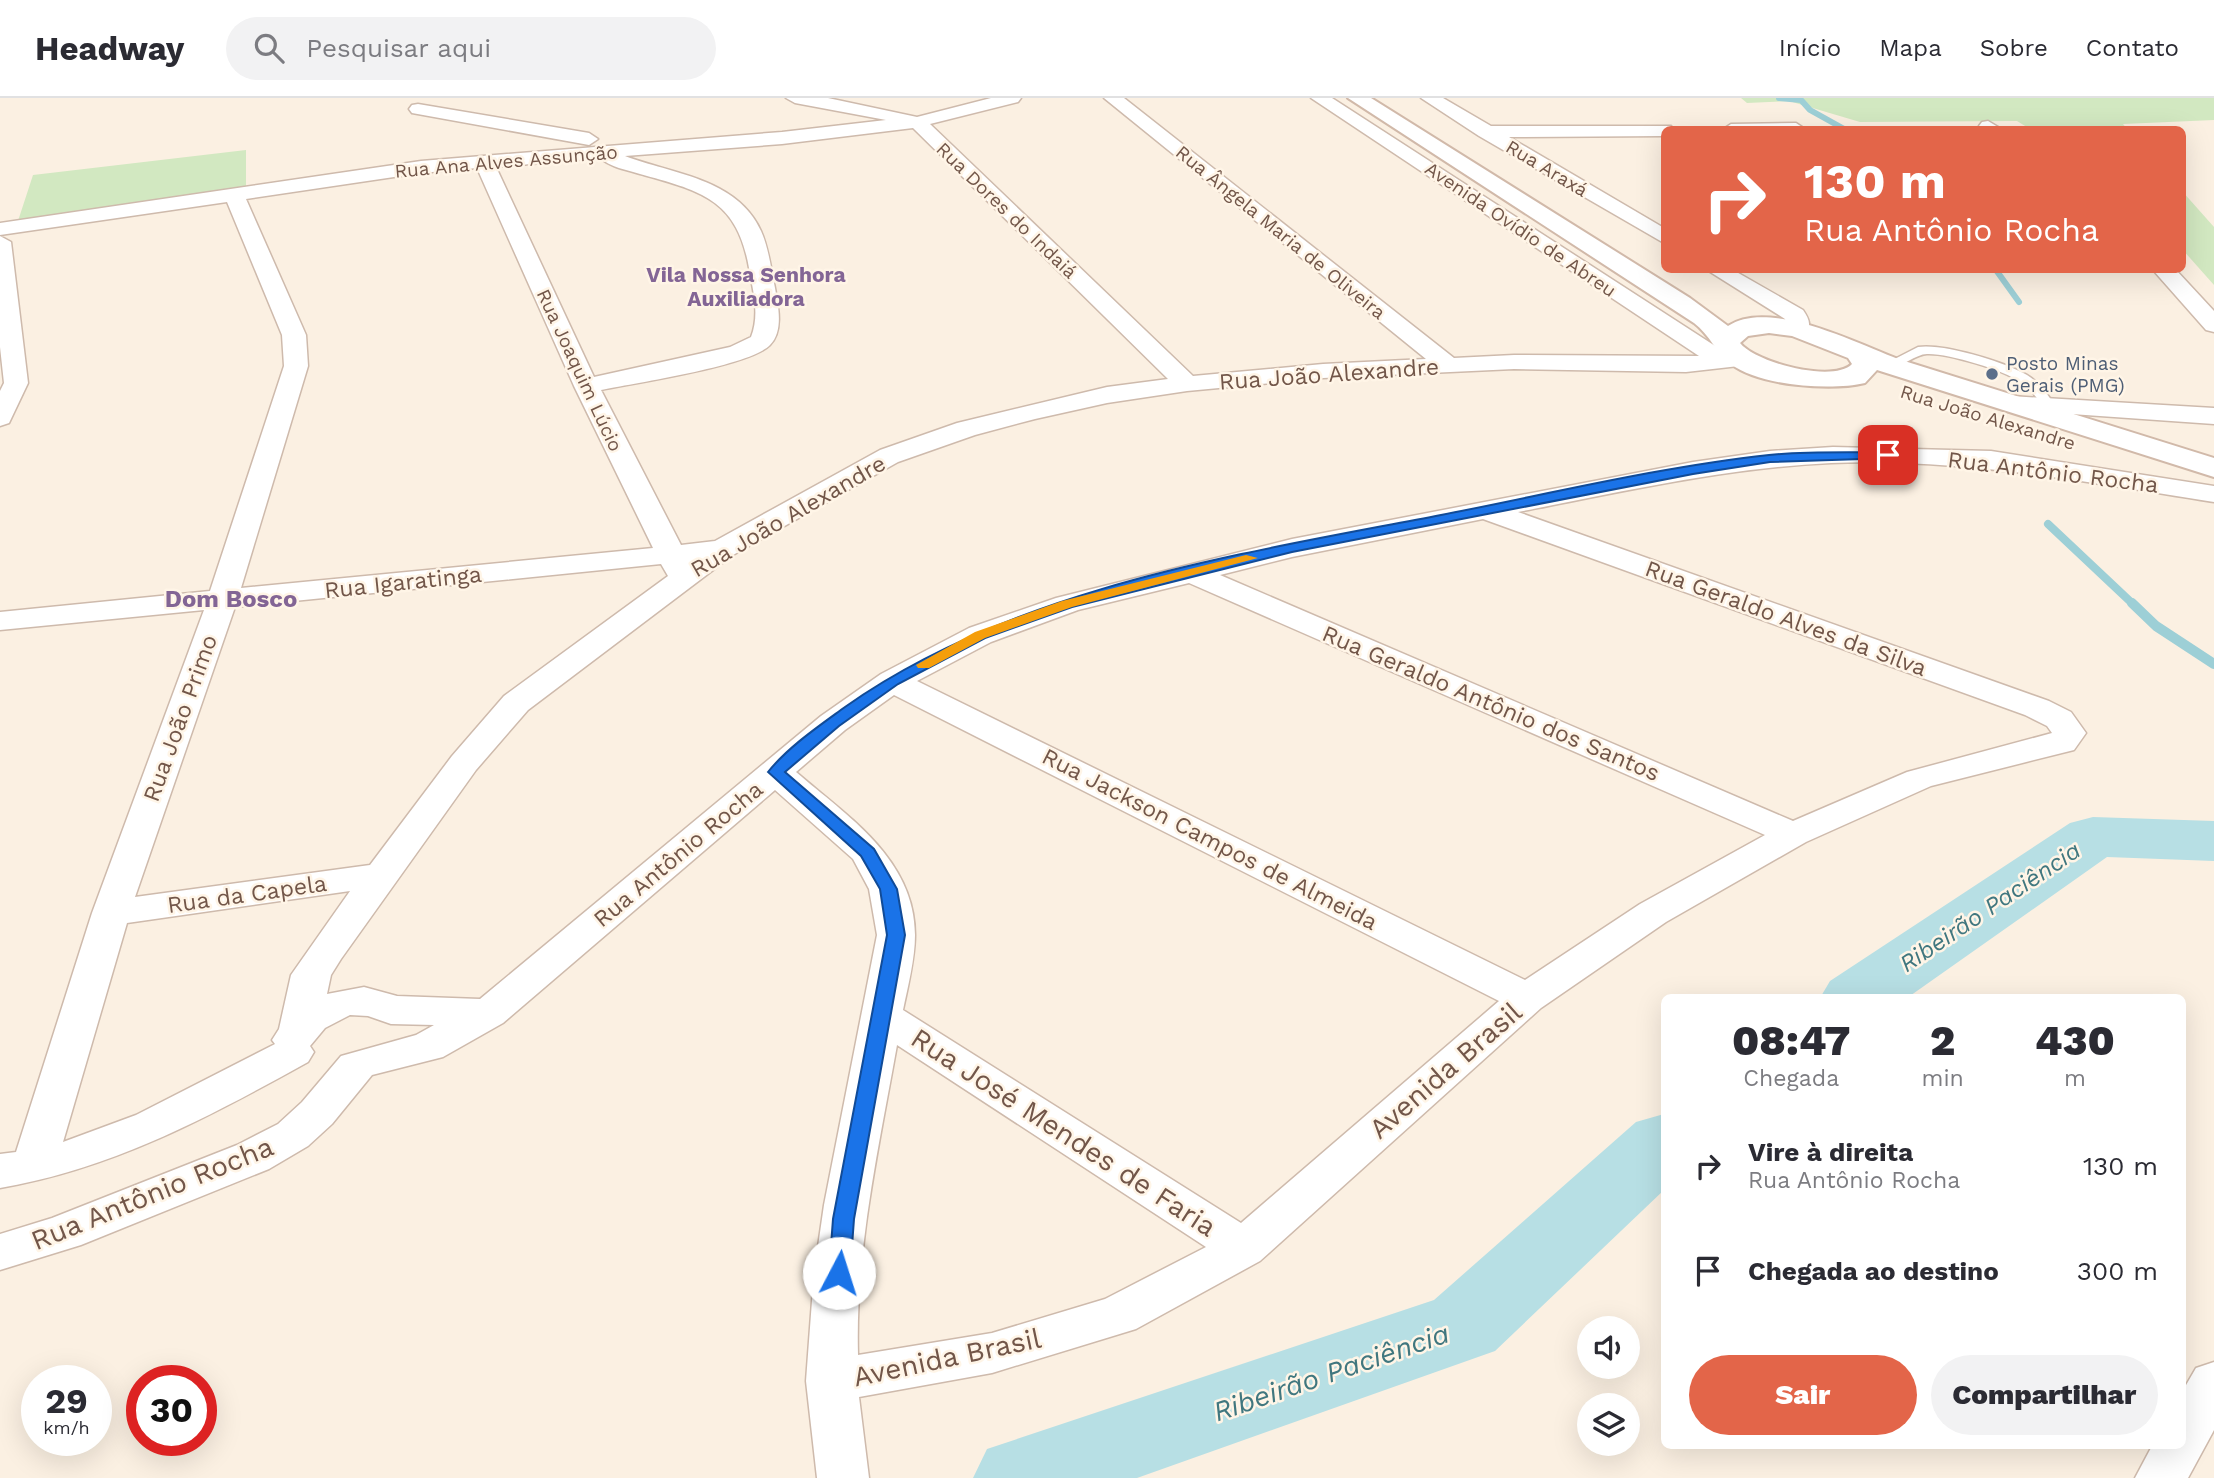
<!DOCTYPE html>
<html lang="pt">
<head>
<meta charset="utf-8">
<style>
	:root { --surface:#fff; --page:#f2f2f3; --text:#2b2b33; --muted:#7c7c81; --line:#e1e1e2; --accent:#e36549 }
	body { margin:0; font-family:"Work Sans",sans-serif; background:var(--page); color:var(--text); height:100vh; display:flex; flex-direction:column; font-size:26px; white-space:nowrap }
	* { box-sizing:border-box; margin:0 }
	p { font-size:23px; color:var(--muted) }
	.icon { flex:none; width:38px; height:38px; fill:none; stroke:currentColor; stroke-width:2; stroke-linecap:round; stroke-linejoin:round }
	.map { position:relative; flex:1; overflow:hidden }
	.sheet { position:absolute; left:1661px; top:896px; width:525px; height:455px; display:flex; flex-direction:column; background:var(--surface); border-radius:10px; box-shadow:0 7px 28px #0002 }
	.sheet>* { flex:none }
	.top-card { position:absolute; left:1661px; top:28px; width:525px; height:147px; border-radius:10px; box-shadow:0 7px 28px #0002; background:#e36549; color:#fff; overflow:hidden }
	.tools { position:absolute; left:1577px; top:1218px; display:grid; gap:14px }
	.tools a { display:grid; place-items:center; width:63px; height:63px; border-radius:50%; background:var(--surface); box-shadow:0 7px 28px #0002; font-size:35px }
	.speed { position:absolute; left:21px; top:1267px; display:flex; gap:14px; font-size:35px; font-weight:700; text-align:center }
	.speed>* { display:grid; place-content:center; width:91px; height:91px; border-radius:50%; background:var(--surface); box-shadow:0 7px 28px #0002; line-height:1 }
	.speed small { font-size:18px; font-weight:400 }
	.speed .limit { border:10px solid #d22; background:#fff; color:#111 }
	.pin { position:absolute; display:grid; place-items:center; width:60px; height:60px; color:#fff; margin:-30px; border-radius:14px; box-shadow:0 4px 10px #0006 }
	.me { position:absolute; width:77px; margin:-38px; rotate:5deg; stroke-linejoin:round; filter:drop-shadow(0 0 5px #0008) }
	.turn { display:flex; align-items:center; gap:24px; height:147px; padding:0 28px; font-size:32px }
	.turn .icon { width:91px; height:91px; stroke-width:2.5 }
	.turn b { display:block; font-size:49px; line-height:60px }
	.eta { display:flex; justify-content:space-evenly; align-items:center; height:119px; text-align:center }
	.eta b { font-size:42px; font-weight:800; line-height:49px }
	.action { display:flex; gap:14px; margin-top:auto; padding:14px 28px }
	.action a { flex:1; height:80px; border-radius:42px; background:var(--accent); color:#fff; font-size:28px; font-weight:800; line-height:80px; text-align:center }
	.action a+a { background:var(--page); color:var(--text) }
	ul { padding:0; list-style:none }
	li { display:flex; align-items:center; gap:21px; height:105px; padding:0 28px }
	li div { flex:1 }
	li b { display:block; font-size:26px }
	li em { font-style:normal }
	header { display:flex; align-items:center; gap:42px; box-sizing:border-box; height:98px; padding:0 35px; background:var(--surface); border-bottom:2px solid var(--line) }
	header strong { font-size:33px }
	nav { display:flex; gap:38px; margin-inline-start:auto; font-size:24px }
	.search { width:490px; height:63px; background:var(--page); display:flex; align-items:center; gap:18px; box-sizing:border-box; padding:0 24px; border-radius:38px; color:var(--muted); font-size:26px }
	.map>svg:first-child { display:block }
	.green { fill:#d2e8c1 }
	.lines { fill:none; stroke-linecap:round; stroke-linejoin:round }
	.stream-far2 { stroke:#9dcfd6; stroke-width:6 }
	.stream-far1 { stroke:#9dcfd6; stroke-width:8 }
	.stream { stroke:#9dcfd6; stroke-width:10 }
	.river { fill:#b7dfe4; fill-rule:evenodd }
	.service-casing { stroke:#cebaac; stroke-width:3 }
	.minor-casing { stroke:#cebaac; stroke-width:3 }
	.secondary-casing { stroke:#d1b9a9; stroke-width:4 }
	.service { fill:#fff; fill-rule:evenodd }
	.minor { fill:#fff; fill-rule:evenodd }
	.secondary { fill:#fff; fill-rule:evenodd }
	.route { fill:#1a73e8; stroke:#114b97; stroke-width:2 }
	.slow { fill:#f59e0b }
	.service-dot { fill:#5c6f8a; stroke:#fff5e7; stroke-width:2.5 }
	.labels { text-anchor:middle; stroke-width:5; stroke-linejoin:round; paint-order:stroke }
	.far-street-label { font-size:19px; fill:#725649; stroke:#fff5e7 }
	.far-service-label { font-size:19px; fill:#4e5e75; stroke:#fff5e7; text-anchor:start }
	.far-neighbourhood-label { font-size:21px; font-weight:bold; fill:#836595; stroke:#fff5e7 }
	.street-label { font-size:23px; fill:#725649; stroke:#fff5e7 }
	.neighbourhood-label { font-size:24px; font-weight:bold; fill:#836595; stroke:#fff5e7 }
	.water-label { font-size:24px; font-style:italic; fill:#40777f; stroke:#fff5e7 }
	.near-street-label { font-size:28px; fill:#725649; stroke:#fff5e7 }
	.near-water-label { font-size:28px; font-style:italic; fill:#40777f; stroke:#fff5e7 }
</style>
</head>
<body>
<header>
<strong>Headway</strong>
<div class="search"><svg class="icon" aria-label="search" viewBox="0 0 24 24"><circle cx="10" cy="10" r="6"/><path d="M15 15l6 6"/></svg>Pesquisar aqui</div>
<nav><a>Início</a><a>Mapa</a><a>Sobre</a><a>Contato</a></nav>
</header>
<div class="map">
<svg width="2214" height="1380" viewBox="0 0 2214 1380">
	<rect width="100%" height="100%" fill="#fbf0e2"/>
	<!-- green -->
	<path class="green" d="M 1741,0 L 2214,0 L 2214,22 L 2123,26 L 2128,32 L 2030,31 L 2017,23 L 1860,24 L 1789,3 L 1747,5 Z
		M 246,52 L 246,90 L 17,126 L 33,77 Z
		M 2182,93 L 2214,129 L 2214,187 L 2182,151 Z"/>
	<g class="lines">
		<!-- stream-far2 -->
		<path class="stream-far2" d="M 1779,0 L 1801,2 L 1810,12 L 1846,32
			M 1996,172 L 2019,204"/>
		<!-- stream-far1 -->
		<path class="stream-far1" d="M 2048,426 L 2134,507"/>
		<!-- stream -->
		<path class="stream" d="M 2132,505 L 2156,528 L 2214,566"/>
		<!-- river -->
		<path class="river" d="M 2093,719 L 2214,723 L 2214,763 L 2107,759 L 1907,900 L 1820,900 L 1830,883 L 2070,725 Z
			M 1664,1016 L 1664,1092 L 1495,1253 L 1137,1380 L 973,1380 L 987,1351 L 1434,1202 L 1636,1024 Z"/>
		<!-- service casing -->
		<g class="service-casing">
			<path id="service" d="M 1918,249 C 1943,245 2005,264 2027,277 C 2040,285 2048,297 2056,309 L 2046,312 C 2038,301 2031,291 2020,284 C 2004,272 1947,255 1927,256 C 1913,256 1895,277 1883,267 Z"/>
		</g>
		<!-- minor casing -->
		<g class="minor-casing">
			<path id="minor" d="M 786,0 L 828,0 L 917,19 L 991,0 L 1021,0 L 1018,4 L 930,26 L 1193,278 L 1323,266 L 1426,261 L 1104,0 L 1124,0 L 1454,260 L 1514,257 L 1699,258 L 1311,0 L 1332,0 L 1726,255 L 1748,256 L 1751,261 L 1748,266 L 1739,268 L 1686,274 L 1514,271 L 1323,280 L 1187,293 L 1107,305 L 1035,321 L 975,337 L 898,364 L 733,457 L 528,612 L 476,672 L 341,861 L 331,877 L 327,896 L 364,889 L 397,898 L 480,901 L 821,618 L 881,576 L 969,530 L 1056,500 L 1292,441 L 1693,364 L 1770,353 L 1833,349 L 1991,353 L 2214,388 L 2214,404 C 2087,384 1960,360 1831,365 C 1725,370 1621,394 1518,414 L 2049,603 L 2071,614 L 2086,635 L 2074,652 L 1931,688 L 1806,744 L 1666,824 L 1541,910 L 1260,1163 L 1136,1231 L 992,1275 L 859,1299 L 869,1380 L 817,1380 L 806,1283 L 814,1176 L 824,1107 L 877,837 L 869,791 L 853,761 L 775,692 L 503,925 L 443,959 L 372,977 L 332,1026 L 308,1048 L 269,1071 L 81,1147 L 0,1172 L 0,1136 L 52,1120 L 237,1047 L 278,1026 L 302,1004 L 341,958 L 416,937 L 434,927 L 391,926 L 368,918 L 350,917 L 325,930 L 310,948 L 314,954 L 308,964 C 209,1019 112,1071 0,1090 L 0,1056 L 16,1054 L 92,815 L 204,512 L 0,532 L 0,514 L 210,493 L 284,268 L 282,237 L 227,104 L 0,137 L 0,125 L 421,63 L 782,34 L 886,22 L 795,5 ZM 913,30 L 1168,281 L 1107,289 L 957,325 L 880,352 L 715,443 L 681,447 L 601,292 C 634,285 750,268 770,247 C 784,233 778,207 775,190 C 771,171 769,151 761,133 C 737,80 672,76 625,58 L 782,46 ZM 600,60 C 610,69 627,72 640,76 C 701,93 737,101 749,170 C 753,193 760,216 751,239 L 730,249 L 594,279 L 496,69 ZM 477,70 L 574,288 L 653,450 L 241,490 L 308,268 L 306,237 L 246,101 L 421,75 ZM 1483,421 L 2025,617 L 2047,628 L 2052,635 L 1907,674 L 1793,723 L 1220,477 L 1292,459 ZM 661,466 L 668,478 L 504,598 L 452,658 L 370,767 L 135,799 L 235,509 ZM 1189,485 L 1765,737 L 1640,806 L 1525,882 L 917,583 L 991,544 L 1078,512 ZM 894,597 L 1499,903 L 1241,1125 L 903,912 C 908,888 915,861 915,837 C 915,761 847,718 796,674 L 845,632 ZM 350,793 L 291,877 L 279,931 L 272,942 L 275,946 L 136,1017 L 63,1044 L 127,825 ZM 897,947 L 1206,1149 L 1105,1201 L 992,1235 L 858,1257 C 855,1153 879,1048 897,947 Z
				M 1421,0 L 1443,0 L 1491,28 L 1671,28 L 1673,32 L 1664,32 L 1664,38 L 1509,39 L 1664,130 L 1664,145 L 1479,38 Z
				M 418,6 L 589,35 L 598,41 L 589,47 L 412,15 L 409,11 L 412,7 Z
				M 1988,23 L 2003,32 L 1981,32 L 1979,28 L 1982,24 Z
				M 1796,25 L 1805,31 L 1722,32 L 1731,26 Z
				M 0,138 L 11,144 L 28,285 L 9,325 L 0,328 L 0,293 L 4,285 L 0,249 Z
				M 1707,172 L 1733,172 L 1803,212 C 1809,221 1812,227 1805,236 L 1789,236 L 1785,221 Z
				M 2153,172 L 2176,172 L 2214,213 L 2214,234 L 2206,232 Z
				M 2010,298 L 2214,310 L 2214,326 L 2001,311 L 1997,306 L 2001,301 Z
				M 2214,1264 L 2214,1332 L 2188,1380 L 2135,1380 L 2152,1348 L 2182,1348 L 2182,1294 L 2196,1270 Z"/>
		</g>
		<!-- secondary casing -->
		<g class="secondary-casing">
			<path id="secondary" d="M 1348,0 L 1371,0 L 1690,200 L 1728,228 C 1769,200 1858,246 1898,261 L 2214,360 L 2214,379 L 1877,272 L 1865,285 C 1831,293 1759,288 1731,266 C 1716,255 1710,237 1694,225 ZM 1769,235 L 1792,238 L 1848,260 L 1852,266 C 1834,285 1756,265 1740,245 L 1748,238 Z"/>
		</g>
		<!-- service -->
		<use href="#service" class="service"/>
		<!-- minor -->
		<use href="#minor" class="minor"/>
		<!-- secondary -->
		<use href="#secondary" class="secondary"/>
	</g>
	<!-- route -->
	<path class="route" d="M 1888,354 L 1892,355 L 1892,360 L 1770,364 L 1693,376 L 1292,454 L 1072,509 L 985,540 L 898,586 L 839,628 L 785,674 L 874,751 L 897,791 L 905,837 L 854,1121 L 850,1175 L 847,1181 L 839,1183 L 832,1181 L 829,1175 L 833,1121 L 887,837 L 880,791 L 861,758 L 768,674 C 788,649 819,628 845,609 C 1015,489 1240,456 1441,417 C 1549,396 1659,369 1769,357 C 1808,353 1848,355 1888,354 Z"/>
	<!-- slow -->
	<path class="slow" d="M 1246,457 L 1258,460 L 1072,509 L 985,540 L 929,570 L 918,570 L 916,567 L 975,534 L 1062,503 Z"/>
	<!-- markers -->
	<circle class="service-dot" cx="1992" cy="276" r="7"/>
	<g class="labels">
		<!-- far-street labels -->
		<g class="far-street-label">
			<text transform="translate(506 63) rotate(-5)" y="7">Rua Ana Alves Assunção</text>
			<text transform="translate(1547 70) rotate(31)" y="7">Rua Araxá</text>
			<text transform="translate(1007 112) rotate(44)" y="7">Rua Dores do Indaiá</text>
			<text transform="translate(1521 131) rotate(34)" y="7">Avenida Ovídio de Abreu</text>
			<text transform="translate(1281 134) rotate(39)" y="7">Rua Ângela Maria de Oliveira</text>
			<text transform="translate(580 272) rotate(65)" y="7">Rua Joaquim Lúcio</text>
			<text transform="translate(1988 319) rotate(17)" y="7">Rua João Alexandre</text>
		</g>
		<!-- far-service labels -->
		<g class="far-service-label">
			<text x="2006" y="272">Posto Minas<tspan x="2006" dy="22">Gerais (PMG)</tspan></text>
		</g>
		<!-- far-neighbourhood labels -->
		<g class="far-neighbourhood-label">
			<text x="746" y="184">Vila Nossa Senhora<tspan x="746" dy="24">Auxiliadora</tspan></text>
		</g>
		<!-- street labels -->
		<g class="street-label">
			<text transform="translate(1329 276) rotate(-4)" y="8">Rua João Alexandre</text>
			<text transform="translate(2053 374) rotate(7)" y="8">Rua Antônio Rocha</text>
			<text transform="translate(788 418) rotate(-30)" y="8">Rua João Alexandre</text>
			<text transform="translate(403 484) rotate(-6)" y="8">Rua Igaratinga</text>
			<text transform="translate(1786 520) rotate(20)" y="8">Rua Geraldo Alves da Silva</text>
			<text transform="translate(1491 605) rotate(23)" y="8">Rua Geraldo Antônio dos Santos</text>
			<text transform="translate(180 620) rotate(-70)" y="8">Rua João Primo</text>
			<text transform="translate(1210 741) rotate(27)" y="8">Rua Jackson Campos de Almeida</text>
			<text transform="translate(678 756) rotate(-40)" y="8">Rua Antônio Rocha</text>
			<text transform="translate(247 796) rotate(-8)" y="8">Rua da Capela</text>
		</g>
		<!-- neighbourhood labels -->
		<g class="neighbourhood-label">
			<text x="231" y="509">Dom Bosco</text>
		</g>
		<!-- water labels -->
		<g class="water-label">
			<text transform="translate(1990 809) rotate(-34)" y="8">Ribeirão Paciência</text>
		</g>
		<!-- near-street labels -->
		<g class="near-street-label">
			<text transform="translate(1445 972) rotate(-41)" y="10">Avenida Brasil</text>
			<text transform="translate(1064 1034) rotate(33)" y="10">Rua José Mendes de Faria</text>
			<text transform="translate(152 1095) rotate(-22)" y="10">Rua Antônio Rocha</text>
			<text transform="translate(947 1259) rotate(-12)" y="10">Avenida Brasil</text>
		</g>
		<!-- near-water labels -->
		<g class="near-water-label">
			<text transform="translate(1331 1274) rotate(-19)" y="10">Ribeirão Paciência</text>
		</g>
	</g>
</svg>
<div class="tools">
<a><svg class="icon" aria-label="sound" viewBox="0 0 24 24"><path d="M4 9h4l5-4v14l-5-4H4zM17 9q2 3 0 6"/></svg></a>
<a><svg class="icon" aria-label="layers" viewBox="0 0 24 24"><path d="M12 4l9 5-9 5-9-5zM3 14l9 5 9-5"/></svg></a>
</div>
<div class="speed"><div>29<small>km/h</small></div><div class="limit">30</div></div>
<div class="pin" style="left:1888px;top:357px;background:#d93025"><svg class="icon" aria-label="arrive" viewBox="0 0 24 24"><path d="M6 21V4h12l-3 4 3 4H6"/></svg></div>
<svg class="me" style="left:839px;top:1175px" viewBox="-20 -20 40 40"><circle r="19" fill="#fff"/><path d="M0-13L10 11 0 6-10 11z" fill="#1a73e8"/></svg>
<div class="top-card">
<div class="turn"><svg class="icon" aria-label="right" viewBox="0 0 24 24"><path d="M7 20v-9h11M14 6l5 5-5 5"/></svg><div><b>130 m</b>Rua Antônio Rocha</div></div>
</div>
<section class="sheet">
<div class="eta">
<div><b>08:47</b><p>Chegada</p></div>
<div><b>2</b><p>min</p></div>
<div><b>430</b><p>m</p></div>
</div>
<ul>
<li><svg class="icon" aria-label="right" viewBox="0 0 24 24"><path d="M7 20v-9h11M14 6l5 5-5 5"/></svg><div><b>Vire à direita</b><p>Rua Antônio Rocha</p></div><em>130 m</em></li>
<li><svg class="icon" aria-label="arrive" viewBox="0 0 24 24"><path d="M6 21V4h12l-3 4 3 4H6"/></svg><div><b>Chegada ao destino</b></div><em>300 m</em></li>
</ul>
<div class="action"><a>Sair</a><a>Compartilhar</a></div>
</section>
</div>
</body>
</html>
